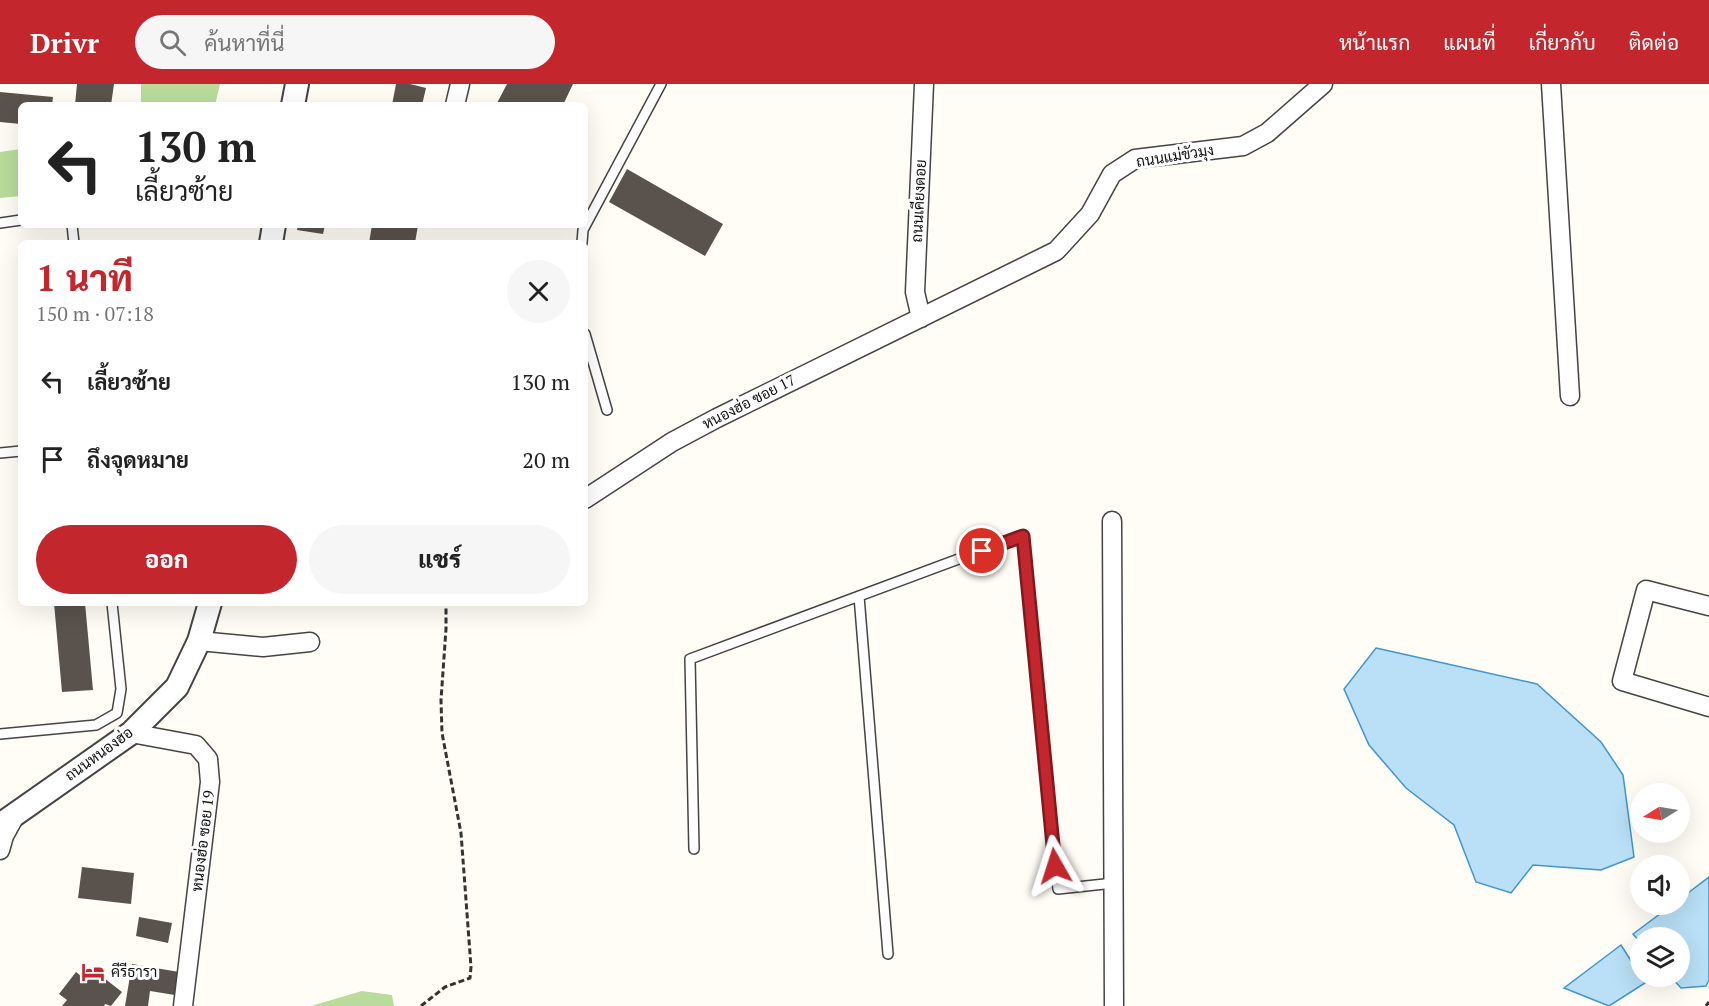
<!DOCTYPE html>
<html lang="th">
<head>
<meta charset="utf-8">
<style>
	:root { --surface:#fff; --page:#f6f6f6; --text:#222; --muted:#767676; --accent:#c4262e }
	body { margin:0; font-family:"PT Serif",Sarabun,serif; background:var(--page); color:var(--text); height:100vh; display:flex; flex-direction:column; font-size:22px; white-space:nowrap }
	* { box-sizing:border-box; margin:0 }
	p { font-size:20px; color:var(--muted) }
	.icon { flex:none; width:33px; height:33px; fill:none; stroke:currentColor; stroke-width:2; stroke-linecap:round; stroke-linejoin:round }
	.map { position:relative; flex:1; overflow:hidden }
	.sheet { position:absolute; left:18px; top:156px; width:570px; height:366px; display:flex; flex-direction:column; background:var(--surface); border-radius:9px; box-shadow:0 6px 24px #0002 }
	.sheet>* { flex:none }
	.top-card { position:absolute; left:18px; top:18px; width:570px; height:126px; border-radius:9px; box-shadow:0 6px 24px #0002; background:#fff; color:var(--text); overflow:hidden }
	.needle { width:39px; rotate:259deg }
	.buttons { position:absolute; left:1630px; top:699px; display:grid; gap:12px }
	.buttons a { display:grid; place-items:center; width:60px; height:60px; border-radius:50%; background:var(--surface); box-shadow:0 6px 24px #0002; font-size:30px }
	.pin { position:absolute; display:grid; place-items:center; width:51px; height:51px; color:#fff; margin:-26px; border:3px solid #fff; border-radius:50%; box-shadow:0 2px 6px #0007 }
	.me { position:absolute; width:66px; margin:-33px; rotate:354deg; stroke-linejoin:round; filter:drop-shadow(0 0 4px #0008) }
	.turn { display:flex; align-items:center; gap:21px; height:126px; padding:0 18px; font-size:27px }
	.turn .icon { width:78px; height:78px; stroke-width:2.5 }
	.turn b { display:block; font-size:42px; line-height:51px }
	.round { display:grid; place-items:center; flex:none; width:63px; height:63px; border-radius:32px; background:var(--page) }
	.summary { display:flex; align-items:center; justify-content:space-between; height:102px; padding:0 18px }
	h1 { font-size:36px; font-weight:800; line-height:45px; color:var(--accent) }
	.primary-button { display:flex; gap:12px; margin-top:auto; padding:12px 18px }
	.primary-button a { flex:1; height:69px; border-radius:36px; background:var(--accent); color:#fff; font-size:24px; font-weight:800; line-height:69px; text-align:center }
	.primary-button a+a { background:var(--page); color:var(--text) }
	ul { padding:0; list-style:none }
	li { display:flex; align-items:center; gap:18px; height:78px; padding:0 18px }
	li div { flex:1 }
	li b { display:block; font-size:22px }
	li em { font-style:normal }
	header { display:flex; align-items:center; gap:36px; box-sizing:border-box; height:84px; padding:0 30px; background:var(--accent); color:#fff }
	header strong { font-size:28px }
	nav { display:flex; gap:33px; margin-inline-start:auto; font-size:21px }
	.search { width:420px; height:54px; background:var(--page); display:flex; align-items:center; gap:15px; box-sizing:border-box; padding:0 21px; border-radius:33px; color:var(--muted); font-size:22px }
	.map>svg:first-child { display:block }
	.forest { fill:#b9dc9c }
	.water { fill:#b9e0f7; stroke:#3f96cf; stroke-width:1.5 }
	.building { fill:#5a524d }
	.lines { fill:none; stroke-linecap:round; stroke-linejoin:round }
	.service-casing { stroke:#444; stroke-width:12 }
	.minor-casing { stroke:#444; stroke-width:21 }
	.tertiary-casing { stroke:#444; stroke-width:26 }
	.path { stroke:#333; stroke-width:3; stroke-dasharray:6 3; stroke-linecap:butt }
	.service { stroke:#fff; stroke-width:9 }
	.minor { stroke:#fff; stroke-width:18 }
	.tertiary { stroke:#fff; stroke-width:22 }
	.route-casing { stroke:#7f191e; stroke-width:15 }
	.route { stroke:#c4262e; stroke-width:10 }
	.labels { text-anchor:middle; stroke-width:6; stroke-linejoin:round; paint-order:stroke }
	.street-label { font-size:15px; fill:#111; stroke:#fff }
	.poi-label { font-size:15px; fill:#111; stroke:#fff; text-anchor:start }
</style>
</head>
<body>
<header>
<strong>Drivr</strong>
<div class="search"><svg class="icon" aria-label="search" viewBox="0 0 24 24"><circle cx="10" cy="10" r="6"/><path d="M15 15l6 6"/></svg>ค้นหาที่นี่</div>
<nav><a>หน้าแรก</a><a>แผนที่</a><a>เกี่ยวกับ</a><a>ติดต่อ</a></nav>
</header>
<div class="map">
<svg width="1709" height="922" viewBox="0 0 1709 922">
	<rect width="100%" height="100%" fill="#fffdf5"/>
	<!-- forest -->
	<path class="forest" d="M 141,0 L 220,0 L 215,21 L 141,21 Z
		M 21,65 L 21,112 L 0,114 L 0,68 Z
		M 362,907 L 392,911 L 394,922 L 311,922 Z"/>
	<!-- water -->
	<path class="water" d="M 1376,564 L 1537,600 L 1601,658 L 1623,691 L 1634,773 L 1601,786 L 1533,781 L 1511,809 L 1476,798 L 1454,741 L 1406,704 L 1369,661 L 1344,605 Z
		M 1709,793 L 1709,896 L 1706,902 L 1681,904 L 1671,893 L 1680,892 L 1680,854 L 1641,854 L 1641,859 L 1633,850 L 1672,821 L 1680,820 L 1680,815 Z
		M 1621,861 L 1645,899 L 1609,922 L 1564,904 Z"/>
	<!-- building -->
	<path class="building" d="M 77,0 L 114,0 L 111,21 L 75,21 Z
		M 396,0 L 410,0 L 426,4 L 422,21 L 392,21 Z
		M 507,0 L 573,0 L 563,21 L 496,21 Z
		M 0,8 L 53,13 L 52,21 L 21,21 L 21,40 L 0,38 Z
		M 627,85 L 723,140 L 705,172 L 609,118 Z
		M 298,141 L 325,141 L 323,150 L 297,146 Z
		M 372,141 L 418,141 L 415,159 L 369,159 Z
		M 54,519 L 85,519 L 93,606 L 62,608 Z
		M 82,783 L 134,789 L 131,820 L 78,814 Z
		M 139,833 L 172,839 L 168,859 L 136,852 Z
		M 132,880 L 185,889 L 181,912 L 150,907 L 148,922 L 125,922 Z
		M 95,887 L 122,908 L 111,922 L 105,920 L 104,922 L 62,922 L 67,916 L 59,910 L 76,888 L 87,897 Z"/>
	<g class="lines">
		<!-- service casing -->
		<g class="service-casing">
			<path id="service" d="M 0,139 L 21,136
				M 72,141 L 74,159
				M 582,159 L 583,146 L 661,0
				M 585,250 L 607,326
				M 0,369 L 21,367
				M 859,512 L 888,870
				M 0,650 L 96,641 L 117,629 L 121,605 L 112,519
				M 694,765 L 690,575 L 1023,451 L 1058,805 L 1114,799"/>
		</g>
		<!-- minor casing -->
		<g class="minor-casing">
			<path id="minor" d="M 1551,0 L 1570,312
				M 455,21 L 460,0
				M 921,234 L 915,208 L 924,0
				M 585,415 L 672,358 L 717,334 L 1056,167 L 1090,130 L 1112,90 L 1135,75 L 1243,62 L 1267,49 L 1323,0
				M 1112,437 L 1114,922
				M 1709,522 L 1646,506 L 1622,597 L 1709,623
				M 199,557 L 263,563 L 310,558
				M 131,649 L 196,661 L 208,675 L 210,698 L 183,922
				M 0,766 L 4,752 L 16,730"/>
		</g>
		<!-- tertiary casing -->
		<g class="tertiary-casing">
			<path id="tertiary" d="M 293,21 L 297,0
				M 271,159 L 274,141
				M 0,741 L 131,649 L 177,603 L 199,557 L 210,519"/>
		</g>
		<!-- path -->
		<path class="path" d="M 421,922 L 445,903 L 470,894 L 471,883 L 461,749 L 442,649 L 441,616 L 446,545 L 446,519
			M 1706,922 L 1709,918"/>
		<!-- service -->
		<use href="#service" class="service"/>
		<!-- minor -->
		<use href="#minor" class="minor"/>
		<!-- tertiary -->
		<use href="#tertiary" class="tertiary"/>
	</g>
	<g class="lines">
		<!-- route casing -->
		<g class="route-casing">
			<path id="route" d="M 982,467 L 1023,452 L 1055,782"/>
		</g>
		<!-- route -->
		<use href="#route" class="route"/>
	</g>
	<!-- icons -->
	<defs>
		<g id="hotel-bare" transform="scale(1.8)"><path d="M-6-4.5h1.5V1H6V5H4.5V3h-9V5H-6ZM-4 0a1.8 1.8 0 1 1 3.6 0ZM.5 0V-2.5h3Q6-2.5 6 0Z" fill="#c4262e" stroke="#fff" stroke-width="2.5" paint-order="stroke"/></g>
	</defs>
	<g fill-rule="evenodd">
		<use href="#hotel-bare" x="93" y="888"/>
	</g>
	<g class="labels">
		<!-- street labels -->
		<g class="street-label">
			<text transform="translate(1175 72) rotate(-9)" y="5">ถนนแม่ขัวมุง</text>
			<text transform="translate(919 117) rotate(-87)" y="5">ถนนเคียงดอย</text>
			<text transform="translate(749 318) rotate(-27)" y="5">หนองฮ่อ ซอย 17</text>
			<text transform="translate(99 670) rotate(-36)" y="5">ถนนหนองฮ่อ</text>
			<text transform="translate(203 757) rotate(-83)" y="5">หนองฮ่อ ซอย 19</text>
		</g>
		<!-- poi labels -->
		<g class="poi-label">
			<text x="111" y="893">คีรีธารา</text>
		</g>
	</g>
</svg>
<div class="buttons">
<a><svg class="needle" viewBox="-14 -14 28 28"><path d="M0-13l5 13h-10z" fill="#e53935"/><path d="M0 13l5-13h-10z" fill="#767676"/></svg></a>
<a><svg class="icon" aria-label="sound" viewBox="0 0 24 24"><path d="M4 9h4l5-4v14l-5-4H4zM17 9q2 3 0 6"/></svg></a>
<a><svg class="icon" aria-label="layers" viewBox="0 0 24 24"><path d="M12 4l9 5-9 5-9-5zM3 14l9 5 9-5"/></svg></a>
</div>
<div class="pin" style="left:982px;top:467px;background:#d93025"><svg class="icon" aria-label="arrive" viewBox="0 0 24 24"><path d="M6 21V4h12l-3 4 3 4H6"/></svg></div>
<svg class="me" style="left:1055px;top:782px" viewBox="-20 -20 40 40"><path d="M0-17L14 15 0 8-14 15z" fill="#c4262e" stroke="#fff" stroke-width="4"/></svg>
<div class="top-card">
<div class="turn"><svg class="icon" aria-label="left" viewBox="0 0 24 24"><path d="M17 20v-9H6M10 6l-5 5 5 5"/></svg><div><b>130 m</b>เลี้ยวซ้าย</div></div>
</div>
<section class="sheet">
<div class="summary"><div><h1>1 นาที</h1><p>150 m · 07:18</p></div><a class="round"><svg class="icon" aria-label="close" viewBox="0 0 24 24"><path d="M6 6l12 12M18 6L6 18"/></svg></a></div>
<ul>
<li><svg class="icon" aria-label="left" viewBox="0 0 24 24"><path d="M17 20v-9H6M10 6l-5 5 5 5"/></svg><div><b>เลี้ยวซ้าย</b></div><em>130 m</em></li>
<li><svg class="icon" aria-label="arrive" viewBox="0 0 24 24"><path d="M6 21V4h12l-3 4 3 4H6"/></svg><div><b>ถึงจุดหมาย</b></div><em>20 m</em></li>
</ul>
<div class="primary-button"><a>ออก</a><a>แชร์</a></div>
</section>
</div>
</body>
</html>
